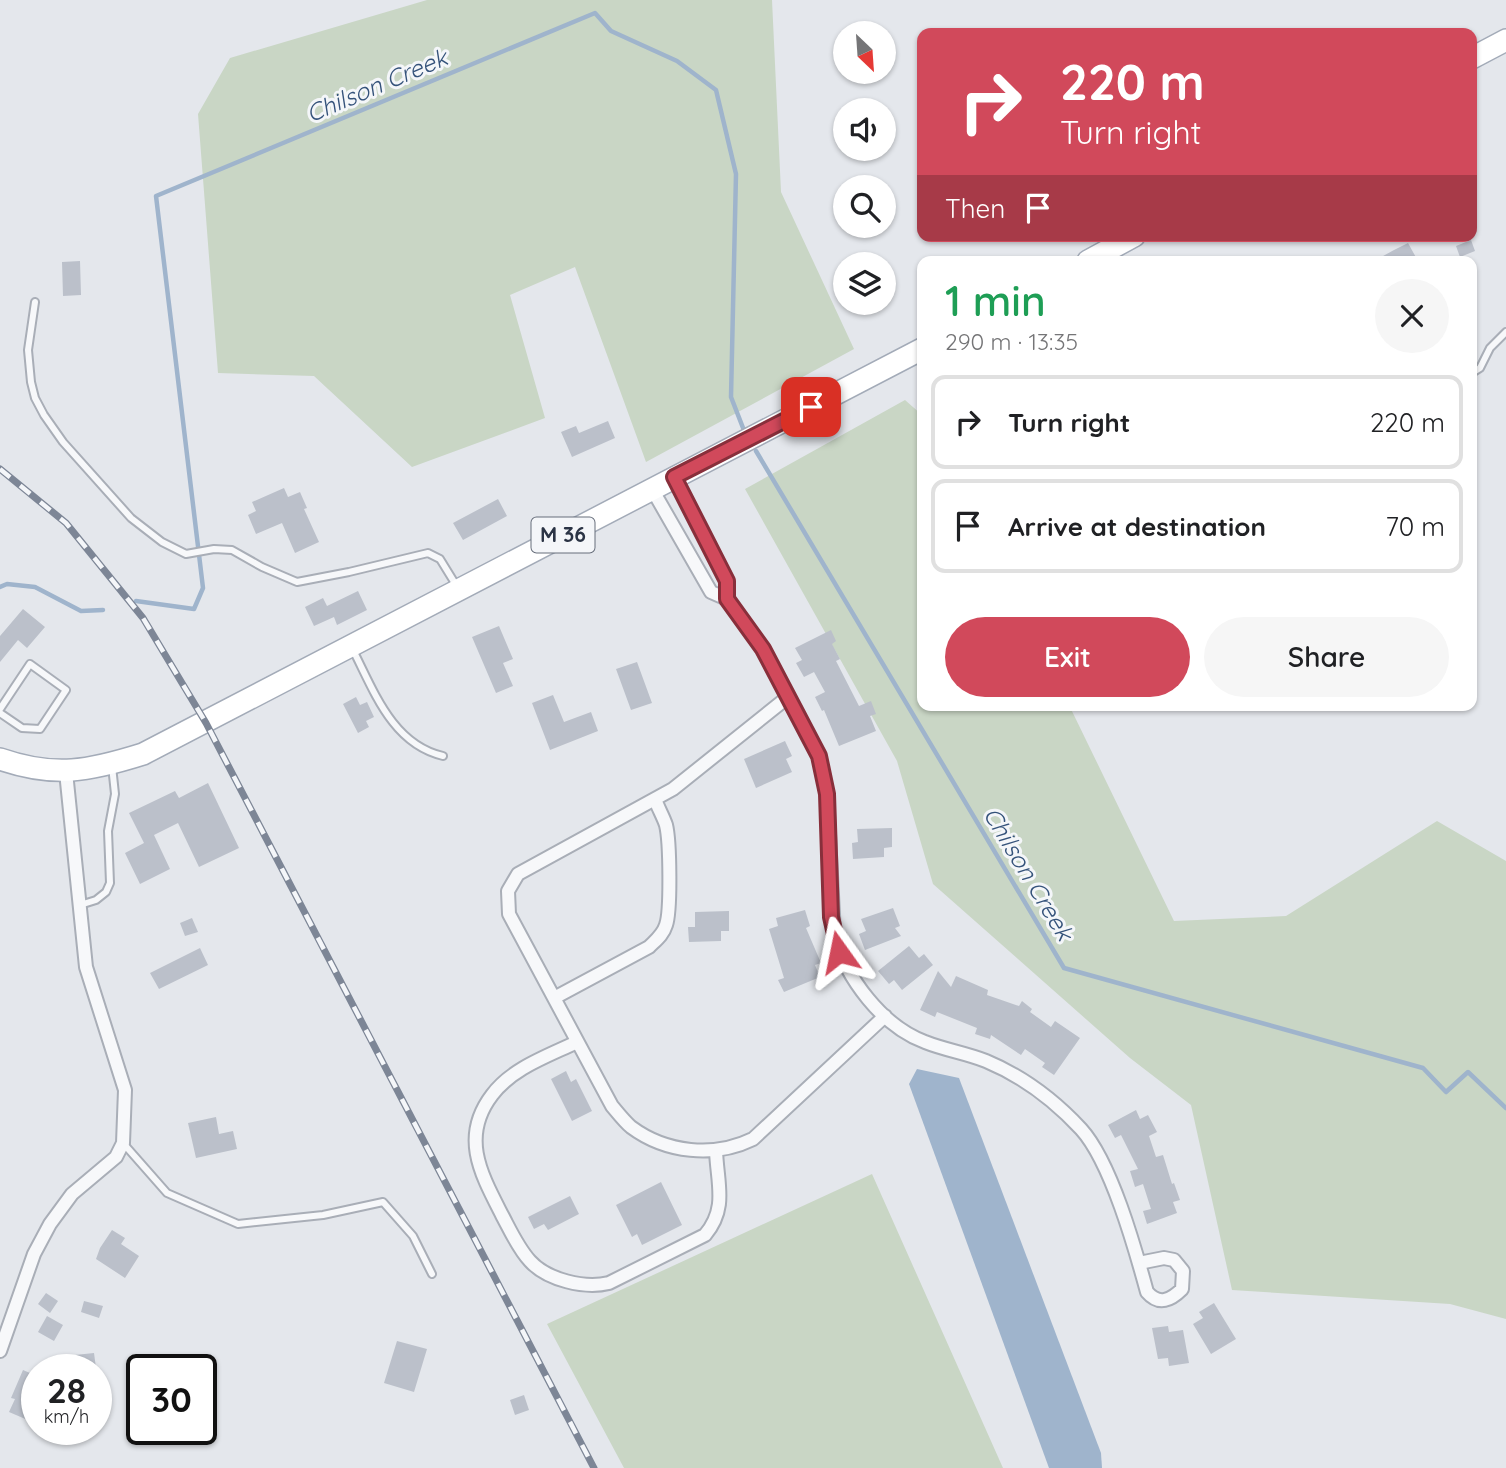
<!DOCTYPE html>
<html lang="en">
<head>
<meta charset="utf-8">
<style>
	:root { --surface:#fff; --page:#f6f6f6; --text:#202124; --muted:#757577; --line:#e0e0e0; --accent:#d1495b }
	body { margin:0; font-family:Quicksand,sans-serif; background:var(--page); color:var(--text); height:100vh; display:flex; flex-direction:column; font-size:26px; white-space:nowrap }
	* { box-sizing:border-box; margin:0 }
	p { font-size:23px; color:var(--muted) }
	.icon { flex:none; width:38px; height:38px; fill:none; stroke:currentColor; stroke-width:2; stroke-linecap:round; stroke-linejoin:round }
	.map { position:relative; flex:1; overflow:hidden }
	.panel { position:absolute; left:917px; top:256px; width:560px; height:455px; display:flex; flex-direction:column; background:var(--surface); border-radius:14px; box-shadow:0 2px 5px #0004 }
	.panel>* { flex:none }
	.guide { position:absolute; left:917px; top:28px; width:560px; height:214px; border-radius:14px; box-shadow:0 2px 5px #0004; background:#d1495b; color:#fff; overflow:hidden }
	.needle { width:46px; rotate:155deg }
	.tools { position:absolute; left:833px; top:21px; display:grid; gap:14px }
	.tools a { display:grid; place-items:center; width:63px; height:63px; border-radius:50%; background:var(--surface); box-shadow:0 2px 5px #0004; font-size:35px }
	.speed { position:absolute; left:21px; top:1354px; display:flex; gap:14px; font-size:35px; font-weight:700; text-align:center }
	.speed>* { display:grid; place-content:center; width:91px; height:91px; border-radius:50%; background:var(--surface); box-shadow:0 2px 5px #0004; line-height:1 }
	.speed small { font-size:18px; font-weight:400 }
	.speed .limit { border:4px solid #111; border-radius:10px; background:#fff; color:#111 }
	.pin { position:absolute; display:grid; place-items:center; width:60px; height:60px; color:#fff; margin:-30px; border-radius:14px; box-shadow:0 4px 10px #0006 }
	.me { position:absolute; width:77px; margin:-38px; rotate:348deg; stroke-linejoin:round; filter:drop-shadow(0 0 5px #0008) }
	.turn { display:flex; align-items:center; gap:24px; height:147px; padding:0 28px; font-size:32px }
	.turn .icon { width:91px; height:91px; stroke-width:2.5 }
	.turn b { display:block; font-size:49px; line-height:60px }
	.then { display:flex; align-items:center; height:66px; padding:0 28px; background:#0003; gap:14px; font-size:26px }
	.round { display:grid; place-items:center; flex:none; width:74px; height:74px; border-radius:37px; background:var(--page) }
	.head { display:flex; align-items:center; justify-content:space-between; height:119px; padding:0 28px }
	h1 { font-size:42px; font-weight:600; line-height:52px; color:#1e9e55 }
	.cta { display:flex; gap:14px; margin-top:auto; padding:14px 28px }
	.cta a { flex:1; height:80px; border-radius:42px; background:var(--accent); color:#fff; font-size:28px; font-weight:600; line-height:80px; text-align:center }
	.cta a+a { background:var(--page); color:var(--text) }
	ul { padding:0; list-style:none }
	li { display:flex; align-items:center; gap:21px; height:94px; margin:0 14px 10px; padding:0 14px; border:4px solid var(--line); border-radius:14px }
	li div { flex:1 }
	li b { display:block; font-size:26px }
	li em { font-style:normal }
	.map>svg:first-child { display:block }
	.green { fill:#c9d6c5 }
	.water { fill:#9fb4cc }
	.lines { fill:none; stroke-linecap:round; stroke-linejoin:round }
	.stream { stroke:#9fb4cc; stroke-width:4.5 }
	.building { fill:#bbc0ca }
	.lane-casing { stroke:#a9aeb7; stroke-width:10 }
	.street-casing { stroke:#a9aeb7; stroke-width:16 }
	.primary-casing { stroke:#a3abb8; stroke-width:24 }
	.lane { stroke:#f7f8fa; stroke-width:6 }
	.street { stroke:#f7f8fa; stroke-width:12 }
	.primary { stroke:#fff; stroke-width:21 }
	.rail-casing { stroke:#7d8696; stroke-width:7 }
	.rail { stroke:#f4f6f9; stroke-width:4.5; stroke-dasharray:13; stroke-linecap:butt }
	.route-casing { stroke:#882f3b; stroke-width:18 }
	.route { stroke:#d1495b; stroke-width:12 }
	.labels { text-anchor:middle; stroke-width:6; stroke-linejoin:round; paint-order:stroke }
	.shield { fill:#f4f6f9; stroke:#676e7b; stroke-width:2 }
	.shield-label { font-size:21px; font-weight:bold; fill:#2b3445 }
	.water-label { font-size:24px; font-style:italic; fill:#34527a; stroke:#f4f6f9 }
</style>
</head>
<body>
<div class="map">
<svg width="1506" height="1468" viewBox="0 0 1506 1468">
	<rect width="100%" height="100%" fill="#e4e7ec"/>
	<!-- green -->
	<path class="green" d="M 427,0 L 772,0 L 781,192 L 854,349 L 646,462 L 575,267 L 510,295 L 545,418 L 412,467 L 314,376 L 218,373 L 198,114 L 230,58 Z
		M 905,400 L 922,415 L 922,705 L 1069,705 L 1174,921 L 1286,916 L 1437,821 L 1506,861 L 1506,1319 L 1450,1304 L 1232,1290 L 1191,1105 L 1130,1058 L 933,884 L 897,761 L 745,489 Z
		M 872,1174 L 1003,1468 L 624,1468 L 547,1324 Z"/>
	<!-- water -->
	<path class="water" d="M 917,1069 L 959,1078 L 1101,1453 L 1102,1468 L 1049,1468 L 909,1084 Z"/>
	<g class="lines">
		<!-- stream -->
		<path class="stream" d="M 756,451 L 1064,968 L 1423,1068 L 1446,1092 L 1468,1072 L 1506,1108
			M 0,587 L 7,584 L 35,587 L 81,611 L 103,610
			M 136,601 L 194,609 L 203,588 L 156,196 L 595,13 L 611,31 L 677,61 L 716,90 L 736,174 L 731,397 L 745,433"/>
	</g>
	<!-- building -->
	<path class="building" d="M 1471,240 L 1475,251 L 1460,257 L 1456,246 Z
		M 1408,243 L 1418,261 L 1374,261 L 1394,250 Z
		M 80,261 L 81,295 L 63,296 L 62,262 Z
		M 608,421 L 615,438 L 572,457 L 561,432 L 576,426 L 579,433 Z
		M 284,488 L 288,497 L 300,492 L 307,508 L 304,509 L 319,542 L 295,553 L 282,523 L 256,534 L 248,515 L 256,511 L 252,502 Z
		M 498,499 L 507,516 L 463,540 L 453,523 Z
		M 358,591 L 367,610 L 337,625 L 334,617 L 314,626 L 305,607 L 323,598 L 327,606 Z
		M 23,609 L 45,627 L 27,648 L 18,640 L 0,662 L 0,636 Z
		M 499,626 L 513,659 L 503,663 L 513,686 L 496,693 L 472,637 Z
		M 831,630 L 836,641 L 832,644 L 840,659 L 836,661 L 859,706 L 871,701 L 876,714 L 870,716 L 876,731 L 839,746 L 824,710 L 822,711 L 815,697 L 825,692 L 814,672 L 804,677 L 796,663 L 802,660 L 795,648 Z
		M 637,662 L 652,703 L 631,710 L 616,669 Z
		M 553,695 L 564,722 L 591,712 L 598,731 L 550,750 L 532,703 Z
		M 356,697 L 360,705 L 367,702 L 374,717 L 366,721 L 369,727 L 358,733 L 343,704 Z
		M 785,741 L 792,756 L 786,759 L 792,772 L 756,788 L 744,759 Z
		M 208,783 L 239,848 L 199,867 L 178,823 L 154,835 L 170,869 L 140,884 L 125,853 L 144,843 L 129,813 L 175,791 L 179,798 Z
		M 892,828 L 892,847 L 884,848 L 884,857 L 853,859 L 852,843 L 858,842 L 857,829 Z
		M 893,908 L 900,926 L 895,928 L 901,936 L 865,950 L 859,934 L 866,931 L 861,919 Z
		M 805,910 L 810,926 L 806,928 L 821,963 L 815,965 L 820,977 L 784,992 L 778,980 L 784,978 L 769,929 L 778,926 L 776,918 Z
		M 729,911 L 729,931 L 721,931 L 721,941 L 689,942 L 688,927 L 695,927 L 695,912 Z
		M 192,918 L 198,932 L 185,936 L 180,923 Z
		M 909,946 L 919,958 L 924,954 L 933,965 L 902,990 L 894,980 L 889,984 L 878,971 Z
		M 200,948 L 208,965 L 159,989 L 150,973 Z
		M 938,971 L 951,987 L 956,976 L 988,990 L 987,995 L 1019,1006 L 1022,1001 L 1032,1009 L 1030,1012 L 1051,1027 L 1055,1021 L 1080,1038 L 1054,1075 L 1042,1067 L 1045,1063 L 1025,1049 L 1021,1055 L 991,1035 L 990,1039 L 975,1034 L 977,1028 L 937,1012 L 935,1017 L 920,1010 Z
		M 566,1071 L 571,1082 L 576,1079 L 592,1111 L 572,1121 L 551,1079 Z
		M 1136,1110 L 1140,1119 L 1148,1115 L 1157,1132 L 1149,1136 L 1156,1157 L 1163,1155 L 1172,1184 L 1174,1183 L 1180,1200 L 1173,1202 L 1177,1213 L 1147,1224 L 1143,1211 L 1151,1209 L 1143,1184 L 1135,1187 L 1130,1171 L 1138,1169 L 1121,1135 L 1115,1138 L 1108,1125 Z
		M 216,1117 L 219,1134 L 233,1131 L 237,1149 L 196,1158 L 188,1123 Z
		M 661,1182 L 682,1225 L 642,1245 L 637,1234 L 632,1237 L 616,1205 Z
		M 570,1196 L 579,1214 L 548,1230 L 544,1224 L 534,1229 L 528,1217 Z
		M 112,1230 L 125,1238 L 121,1244 L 139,1256 L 125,1278 L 96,1259 L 100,1248 Z
		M 46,1293 L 58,1301 L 50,1313 L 38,1304 Z
		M 84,1301 L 103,1306 L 99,1318 L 81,1312 Z
		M 1214,1303 L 1236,1339 L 1211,1354 L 1193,1324 L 1203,1318 L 1199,1312 Z
		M 47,1316 L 63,1325 L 54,1341 L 38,1332 Z
		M 1168,1326 L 1169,1332 L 1183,1330 L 1189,1363 L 1169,1366 L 1168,1358 L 1158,1359 L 1152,1328 Z
		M 397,1341 L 427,1349 L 414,1392 L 384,1383 Z
		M 94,1353 L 96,1368 L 76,1370 L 75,1355 Z
		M 23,1370 L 37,1376 L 37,1424 L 9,1412 L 15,1399 L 11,1398 Z
		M 524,1395 L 529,1410 L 515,1415 L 510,1400 Z"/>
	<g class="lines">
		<!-- lane casing -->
		<g class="lane-casing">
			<path id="lane" d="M 35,302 L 28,350 L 31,382 L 35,398 L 44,415 L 63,442 L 131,518 L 162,542 L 186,554 L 214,549 L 232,550 L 262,567 L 297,582 L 349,572 L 428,553 L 440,559 L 456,585
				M 1472,373 L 1480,368 L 1490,348 L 1506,332
				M 352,648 C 374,691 392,744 443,756
				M 0,709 L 30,664 L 66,690 L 40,729 L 22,728 L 0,713
				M 80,905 L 96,900 L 106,892 L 110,883 L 108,831 L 115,794 L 112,766
				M 123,1143 L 167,1193 L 238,1224 L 323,1215 L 383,1202 L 413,1236 L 432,1274"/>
		</g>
		<!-- street casing -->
		<g class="street-casing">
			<path id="street" d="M 652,489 L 711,592 L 727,599 L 727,581 L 674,477
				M 727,599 L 763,649 L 819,756 L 827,794 L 834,935 C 846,978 882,1026 925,1042 C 945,1050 966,1053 986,1061 C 1022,1076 1055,1101 1081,1129 C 1111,1162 1135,1248 1147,1292 C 1159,1306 1171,1300 1182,1289 L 1183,1271 L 1174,1260 L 1164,1258 L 1139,1263
				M 788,697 L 673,789 L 518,874 L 508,891 L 509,914 L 612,1106 C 618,1113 624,1121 631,1127 C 666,1153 714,1158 753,1139 L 885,1016
				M 554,998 L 649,947 C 656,940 663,935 666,925 C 671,911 670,841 666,825 C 663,816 658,808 655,799
				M 577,1042 C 548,1056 512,1068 492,1095 C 460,1137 481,1174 502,1215 C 510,1230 518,1248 530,1261 C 547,1280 585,1289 609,1283 L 705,1235 C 728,1208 717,1183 716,1150
				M 0,1351 L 34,1254 L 50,1224 L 72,1194 L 116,1157 L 123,1143 L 125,1090 L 86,967 L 66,772"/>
		</g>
		<!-- primary casing -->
		<g class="primary-casing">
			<path id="primary" d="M 1472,58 L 1506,40
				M 1088,261 L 1134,236
				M 0,759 C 55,778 89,771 143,754 L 922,349"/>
		</g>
		<!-- lane -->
		<use href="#lane" class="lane"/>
		<!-- street -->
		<use href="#street" class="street"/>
		<!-- primary -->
		<use href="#primary" class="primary"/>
		<!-- rail casing -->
		<g class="rail-casing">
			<path id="rail" d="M 0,469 L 66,523 L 143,618 L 206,723 L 594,1468"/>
		</g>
		<!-- rail -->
		<use href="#rail" class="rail"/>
	</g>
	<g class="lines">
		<!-- route casing -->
		<g class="route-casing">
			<path id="route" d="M 811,407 L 674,477 L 727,581 L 727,599 L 763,649 L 819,756 L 827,794 L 831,917 L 839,952"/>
		</g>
		<!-- route -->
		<use href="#route" class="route"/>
	</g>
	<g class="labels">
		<!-- shield labels -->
		<rect class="shield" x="531.5" y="517.5" width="63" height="35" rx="5"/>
		<g class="shield-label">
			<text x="563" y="542">M 36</text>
		</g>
		<!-- water labels -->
		<g class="water-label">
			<text transform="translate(377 86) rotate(-23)" y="8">Chilson Creek</text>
			<text transform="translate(1028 874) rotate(59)" y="8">Chilson Creek</text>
		</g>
	</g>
</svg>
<div class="tools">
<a><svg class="needle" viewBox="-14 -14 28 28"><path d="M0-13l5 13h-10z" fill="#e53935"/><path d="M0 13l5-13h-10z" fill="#757577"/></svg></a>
<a><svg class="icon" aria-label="sound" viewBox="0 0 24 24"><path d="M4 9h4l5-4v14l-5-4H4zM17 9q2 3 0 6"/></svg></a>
<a><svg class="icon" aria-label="search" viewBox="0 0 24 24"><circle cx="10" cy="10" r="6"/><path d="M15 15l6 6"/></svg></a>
<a><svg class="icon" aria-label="layers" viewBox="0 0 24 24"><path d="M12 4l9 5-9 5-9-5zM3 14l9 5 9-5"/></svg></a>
</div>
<div class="speed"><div>28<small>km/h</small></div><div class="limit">30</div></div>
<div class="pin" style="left:811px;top:407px;background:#d93025"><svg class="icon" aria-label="arrive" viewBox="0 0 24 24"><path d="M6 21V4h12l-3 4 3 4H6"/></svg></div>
<svg class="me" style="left:839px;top:952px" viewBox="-20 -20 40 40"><path d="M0-17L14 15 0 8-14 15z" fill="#d1495b" stroke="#fff" stroke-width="4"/></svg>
<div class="guide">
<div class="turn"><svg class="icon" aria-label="right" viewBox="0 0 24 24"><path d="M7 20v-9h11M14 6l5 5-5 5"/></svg><div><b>220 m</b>Turn right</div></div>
<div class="then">Then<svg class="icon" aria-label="arrive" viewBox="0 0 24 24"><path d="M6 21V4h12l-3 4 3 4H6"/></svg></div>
</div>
<section class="panel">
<div class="head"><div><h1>1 min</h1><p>290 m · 13:35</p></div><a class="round"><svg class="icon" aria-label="close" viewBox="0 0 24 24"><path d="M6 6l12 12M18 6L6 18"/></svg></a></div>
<ul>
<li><svg class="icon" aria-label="right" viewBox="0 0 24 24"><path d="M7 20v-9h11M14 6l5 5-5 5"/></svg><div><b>Turn right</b></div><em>220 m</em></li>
<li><svg class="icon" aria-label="arrive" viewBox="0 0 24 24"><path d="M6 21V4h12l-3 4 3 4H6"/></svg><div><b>Arrive at destination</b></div><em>70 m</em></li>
</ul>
<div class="cta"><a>Exit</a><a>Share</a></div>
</section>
</div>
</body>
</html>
